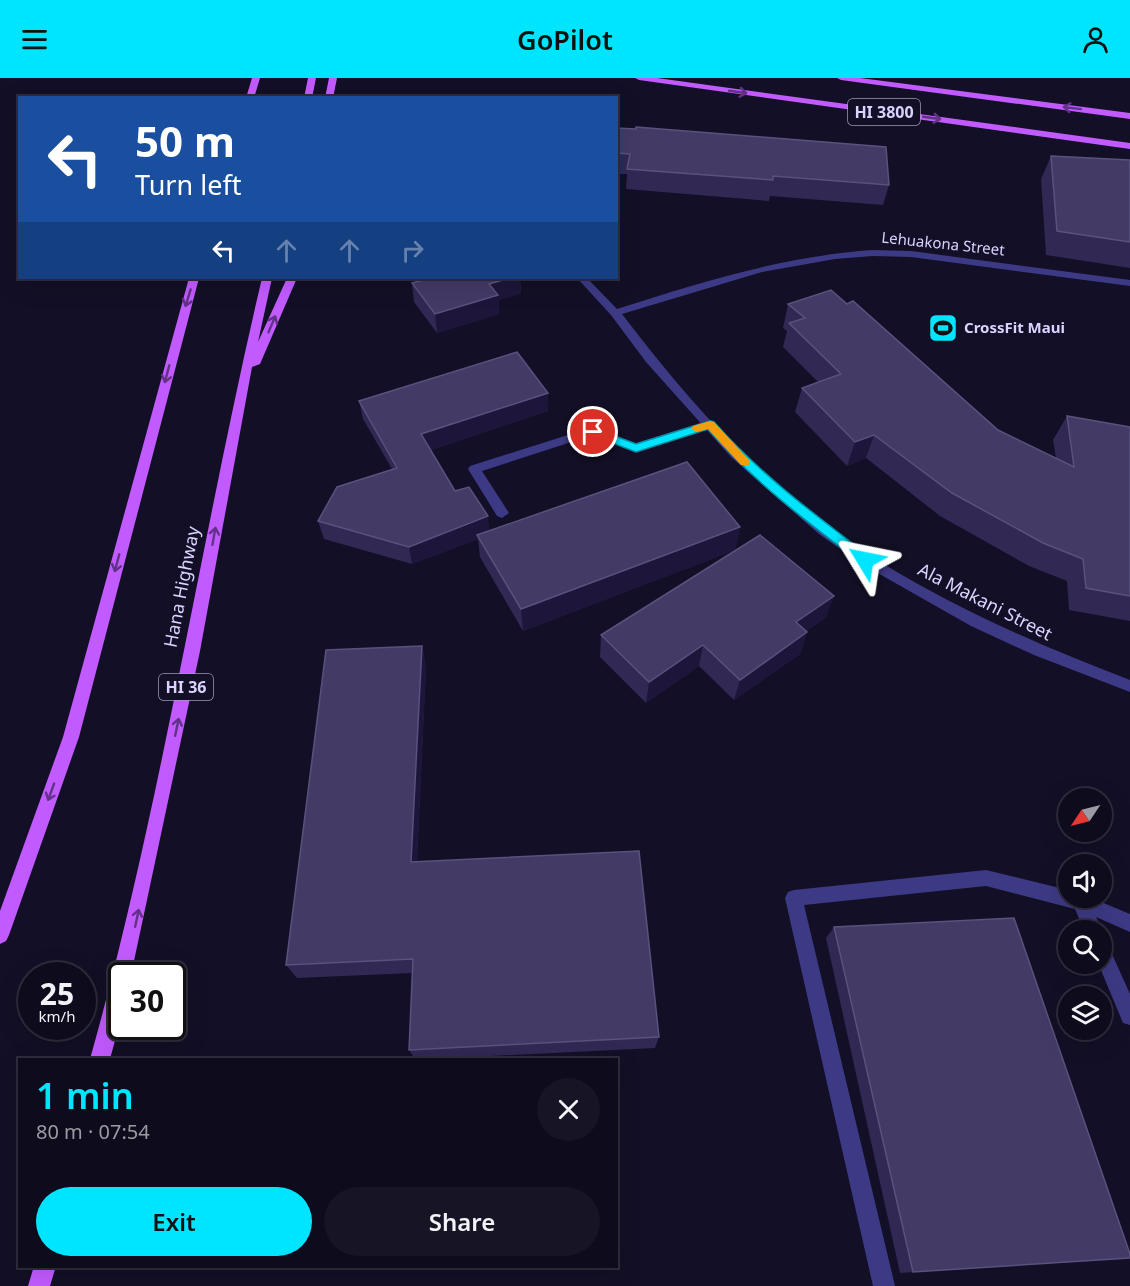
<!DOCTYPE html>
<html lang="en">
<head>
<meta charset="utf-8">
<style>
	:root { --surface:#0e0b1c; --page:#171425; --text:#f1f3f6; --muted:#9b9ba3; --line:#2e2b3b; --accent:#00e5ff }
	body { margin:0; font-family:"Noto Sans",sans-serif; background:var(--page); color:var(--text); height:100vh; display:flex; flex-direction:column; font-size:22px; white-space:nowrap }
	* { box-sizing:border-box; margin:0 }
	p { font-size:20px; color:var(--muted) }
	.icon { flex:none; width:33px; height:33px; fill:none; stroke:currentColor; stroke-width:2; stroke-linecap:round; stroke-linejoin:round }
	.map { position:relative; flex:1; overflow:hidden }
	.panel { position:absolute; left:18px; top:980px; width:600px; height:210px; display:flex; flex-direction:column; background:var(--surface); border-radius:0px; box-shadow:0 6px 24px #0002,0 0 0 2px var(--line) }
	.panel>* { flex:none }
	.hud { position:absolute; left:18px; top:18px; width:600px; height:183px; border-radius:0px; box-shadow:0 6px 24px #0002,0 0 0 2px var(--line); background:#1a4fa0; color:#fff; overflow:hidden }
	.needle { width:39px; rotate:235deg }
	.buttons { position:absolute; left:1058px; top:710px; display:grid; gap:12px }
	.buttons a { display:grid; place-items:center; width:54px; height:54px; border-radius:50%; background:var(--surface); box-shadow:0 6px 24px #0002,0 0 0 2px var(--line); font-size:30px }
	.speed { position:absolute; left:18px; top:884px; display:flex; gap:12px; font-size:30px; font-weight:700; text-align:center }
	.speed>* { display:grid; place-content:center; width:78px; height:78px; border-radius:50%; background:var(--surface); box-shadow:0 6px 24px #0002,0 0 0 2px var(--line); line-height:1 }
	.speed small { font-size:15px; font-weight:400 }
	.speed .limit { border:3px solid #111; border-radius:9px; background:#fff; color:#111 }
	.pin { position:absolute; display:grid; place-items:center; width:51px; height:51px; color:#fff; margin:-26px; border:3px solid #fff; border-radius:50%; box-shadow:0 2px 6px #0007 }
	.me { position:absolute; width:66px; margin:-33px; rotate:305deg; stroke-linejoin:round; filter:drop-shadow(0 0 4px #0008) }
	.turn { display:flex; align-items:center; gap:21px; height:126px; padding:0 18px; font-size:27px }
	.turn .icon { width:78px; height:78px; stroke-width:2.5 }
	.turn b { display:block; font-size:42px; line-height:51px }
	.lanes { display:flex; align-items:center; height:57px; padding:0 18px; background:#0003; justify-content:center; gap:30px; direction:ltr }
	.lanes .off { opacity:.35 }
	.round { display:grid; place-items:center; flex:none; width:63px; height:63px; border-radius:32px; background:var(--page) }
	.head { display:flex; align-items:center; justify-content:space-between; height:102px; padding:0 18px }
	h1 { font-size:36px; font-weight:600; line-height:45px; color:var(--accent) }
	.action { display:flex; gap:12px; margin-top:auto; padding:12px 18px }
	.action a { flex:1; height:69px; border-radius:36px; background:var(--accent); color:#111; font-size:24px; font-weight:600; line-height:69px; text-align:center }
	.action a+a { background:var(--page); color:var(--text) }
	header { display:flex; justify-content:space-between; align-items:center; height:78px; padding:0 18px; background:var(--accent); color:#111; font-size:27px; font-weight:600 }
	.map>svg:first-child { display:block }
	.lines { fill:none; stroke-linecap:round; stroke-linejoin:round }
	.lane { fill:#3d3a85; fill-rule:evenodd }
	.street { fill:#3d3a85; fill-rule:evenodd }
	.primary { fill:#c25bff; fill-rule:evenodd }
	.wall { fill:#312854 }
	.shaded-wall { fill:#1d163a }
	.building { fill:#433a66; stroke:#5a527e; stroke-width:1.5 }
	.oneway { stroke:#623188 }
	.route { fill:#00e5ff; stroke:#0095a6; stroke-width:1.5 }
	.slow { fill:#f59e0b }
	.labels { text-anchor:middle; stroke-width:6; stroke-linejoin:round; paint-order:stroke }
	.far-street-label { font-size:15px; fill:#d9d4ff; stroke:#130f26 }
	.far-poi-label { font-size:15px; font-weight:bold; fill:#d9d4ff; stroke:#130f26; text-anchor:start }
	.shield { fill:#130f26; stroke:#9e99be; stroke-width:1.5 }
	.shield-label { font-size:16px; font-weight:bold; fill:#d9d4ff }
	.street-label { font-size:18px; fill:#d9d4ff; stroke:#130f26 }
</style>
</head>
<body>
<header><svg class="icon" aria-label="menu" viewBox="0 0 24 24"><path d="M4 6h16M4 12h16M4 18h16"/></svg>GoPilot<svg class="icon" aria-label="person" viewBox="0 0 24 24"><circle cx="12" cy="8" r="4"/><path d="M4 21q1-7 8-7t8 7"/></svg></header>
<div class="map">
<svg width="1130" height="1208" viewBox="0 0 1130 1208">
	<rect width="100%" height="100%" fill="#130f26"/>
	<g class="lines">
		<!-- lane -->
		<path class="lane" d="M 710,342 L 714,343 L 714,349 L 636,374 L 593,357 L 482,393 L 509,435 L 502,440 L 497,438 L 468,391 L 470,388 L 593,349 L 636,365 Z
			M 986,792 L 1068,812 L 1068,819 L 1089,819 L 1130,836 L 1130,854 L 1096,839 L 1102,852 L 1101,854 L 1101,852 L 1084,852 L 1075,831 L 986,808 L 804,827 L 895,1208 L 873,1208 L 785,820 L 788,814 L 794,812 Z
			M 1101,862 L 1107,865 L 1130,916 L 1130,947 L 1123,945 L 1098,885 L 1101,885 Z"/>
		<!-- street -->
		<path class="street" d="M 873,172 L 911,173 L 1130,202 L 1130,208 L 911,179 L 873,178 L 835,181 L 762,194 L 622,236 C 682,315 750,393 830,451 C 922,516 1025,562 1130,602 L 1130,614 L 1034,577 L 971,548 L 860,485 L 819,456 L 731,379 L 646,284 L 611,237 L 577,200 L 587,200 L 617,231 C 701,204 784,178 873,172 Z"/>
		<!-- primary -->
		<path class="primary" d="M 252,0 L 260,0 L 254,20 L 246,20 Z
			M 308,0 L 316,0 L 312,20 L 304,20 Z
			M 329,0 L 337,0 L 333,20 L 325,20 Z
			M 635,0 L 657,0 L 1130,65 L 1130,71 L 639,2 Z
			M 837,0 L 860,0 L 1130,35 L 1130,41 L 841,2 Z
			M 189,200 L 199,200 L 79,659 L 9,857 L 6,863 L 0,866 L 0,833 L 63,659 Z
			M 262,200 L 272,200 L 258,264 L 287,200 L 297,200 L 260,286 L 252,289 L 200,573 L 131,897 L 122,897 L 122,937 L 110,981 L 90,981 C 162,725 201,459 262,200 Z
			M 34,1188 L 56,1188 L 50,1208 L 28,1208 Z"/>
	</g>
	<!-- wall -->
	<path class="wall" d="M 616,50 L 889,107 L 883,127 L 770,118 L 769,123 L 626,111 L 627,96 L 616,96 Z
		M 1051,78 L 1130,82 L 1130,190 L 1046,177 L 1041,101 Z
		M 431,200 L 520,200 L 521,215 L 499,222 L 499,236 L 437,255 L 414,224 L 412,205 Z
		M 788,226 L 998,352 L 1056,380 L 1053,362 L 1067,338 L 1130,349 L 1130,543 L 1069,532 L 1067,503 L 1029,488 L 940,438 L 866,380 L 847,388 L 795,334 L 802,310 L 818,304 L 783,269 L 787,253 L 783,250 Z
		M 359,323 L 548,333 L 430,372 L 455,413 L 490,452 L 740,449 L 735,472 L 523,553 L 480,479 L 478,461 L 412,486 L 324,461 L 318,443 L 392,391 L 363,341 Z
		M 834,518 L 825,540 L 806,553 L 807,554 L 800,576 L 734,622 L 699,588 L 646,625 L 600,579 L 601,557 Z
		M 422,568 L 426,589 L 417,783 L 659,959 L 655,970 L 431,981 L 415,981 L 409,972 L 412,895 L 297,900 L 286,887 Z
		M 834,849 L 1130,1180 L 900,1195 L 826,860 Z"/>
	<!-- shaded-wall -->
	<path class="shaded-wall" d="M 510,200 L 520,200 L 521,215 L 499,222 L 499,236 L 437,255 L 435,236 L 489,206 Z
		M 548,315 L 548,333 L 424,375 L 421,356 Z
		M 874,357 L 866,380 L 847,388 L 855,364 Z
		M 488,438 L 490,456 L 477,457 L 478,461 L 412,486 L 409,469 Z
		M 740,449 L 735,472 L 523,553 L 521,531 Z
		M 834,518 L 825,540 L 788,565 L 796,544 Z
		M 807,554 L 800,576 L 734,622 L 740,602 Z
		M 703,567 L 699,588 L 646,625 L 649,604 Z
		M 422,568 L 426,589 L 416,800 L 411,784 Z"/>
	<!-- building -->
	<path class="building" d="M 636,49 L 886,69 L 889,107 L 773,98 L 773,102 L 627,91 L 630,76 L 616,75 L 616,50 L 636,51 Z
		M 1051,78 L 1130,82 L 1130,164 L 1057,153 Z
		M 431,200 L 510,200 L 489,206 L 498,217 L 435,236 L 412,205 Z
		M 831,212 L 847,226 L 853,223 L 998,352 L 1074,389 L 1067,338 L 1130,349 L 1130,518 L 1086,510 L 1083,481 L 1043,465 L 952,415 L 874,357 L 855,364 L 802,310 L 841,296 L 789,245 L 805,240 L 788,226 Z
		M 517,274 L 548,315 L 421,356 L 455,413 L 469,409 L 488,438 L 409,469 L 318,443 L 337,409 L 397,390 L 359,323 Z
		M 687,384 L 740,449 L 521,531 L 477,457 Z
		M 760,457 L 834,518 L 796,544 L 807,554 L 740,602 L 703,567 L 649,604 L 601,557 Z
		M 422,568 L 411,784 L 639,773 L 659,959 L 409,972 L 413,881 L 286,887 L 326,572 Z
		M 1014,840 L 1130,1176 L 1130,1180 L 913,1194 L 834,849 Z"/>
	<!-- one-way arrows -->
	<defs><path id="oneway-shaft" d="M-6 0H5M1.5-3L5.5 0L1.5 3" fill="none" stroke-width="1.6" stroke-linecap="round" stroke-linejoin="round" transform="scale(1.5)"/></defs>
	<g class="oneway">
		<use href="#oneway-shaft" transform="translate(738 14) rotate(8)"/>
		<use href="#oneway-shaft" transform="translate(1072 30) rotate(-173)"/>
		<use href="#oneway-shaft" transform="translate(932 40) rotate(8)"/>
		<use href="#oneway-shaft" transform="translate(188 220) rotate(107)"/>
		<use href="#oneway-shaft" transform="translate(272 246) rotate(-67)"/>
		<use href="#oneway-shaft" transform="translate(167 296) rotate(105)"/>
		<use href="#oneway-shaft" transform="translate(214 458) rotate(-80)"/>
		<use href="#oneway-shaft" transform="translate(117 485) rotate(105)"/>
		<use href="#oneway-shaft" transform="translate(177 649) rotate(-78)"/>
		<use href="#oneway-shaft" transform="translate(51 714) rotate(110)"/>
		<use href="#oneway-shaft" transform="translate(137 840) rotate(-78)"/>
	</g>
	<!-- route -->
	<path class="route" d="M 710,343 L 714,344 C 760,396 814,436 869,478 L 871,482 L 869,485 L 861,485 C 806,443 753,403 708,351 L 636,374 L 589,356 L 588,354 L 593,350 L 636,366 Z"/>
	<!-- slow -->
	<path class="slow" d="M 710,343 L 714,344 L 749,382 L 749,387 L 741,387 L 708,351 L 697,354 L 691,351 L 693,348 Z"/>
	<!-- icons -->
	<defs>
		<g id="stadium-square" transform="scale(1.5)"><rect x="-9" y="-9" width="18" height="18" rx="4" fill="#00e5ff" stroke="#130f26"/><path d="M0-5a6.5 5 0 1 0 0 10a6.5 5 0 1 0 0-10ZM-3.5-1.8h7v3.6h-7Z" fill="#111"/></g>
	</defs>
	<g fill-rule="evenodd">
		<use href="#stadium-square" x="943" y="250"/>
	</g>
	<g class="labels">
		<!-- far-street labels -->
		<g class="far-street-label">
			<text transform="translate(943 166) rotate(6)" y="5">Lehuakona Street</text>
		</g>
		<!-- far-poi labels -->
		<g class="far-poi-label">
			<text x="964" y="255">CrossFit Maui</text>
		</g>
		<!-- shield labels -->
		<g class="shield">
			<rect x="848" y="21" width="72" height="26" rx="4.5"/>
			<rect x="159" y="596" width="54" height="26" rx="4.5"/>
		</g>
		<g class="shield-label">
			<text x="884" y="40">HI 3800</text>
			<text x="186" y="615">HI 36</text>
		</g>
		<!-- street labels -->
		<g class="street-label">
			<text transform="translate(182 509) rotate(-79)" y="6">Hana Highway</text>
			<text transform="translate(985 524) rotate(27)" y="6">Ala Makani Street</text>
		</g>
	</g>
</svg>
<div class="buttons">
<a><svg class="needle" viewBox="-14 -14 28 28"><path d="M0-13l5 13h-10z" fill="#e53935"/><path d="M0 13l5-13h-10z" fill="#9b9ba3"/></svg></a>
<a><svg class="icon" aria-label="sound" viewBox="0 0 24 24"><path d="M4 9h4l5-4v14l-5-4H4zM17 9q2 3 0 6"/></svg></a>
<a><svg class="icon" aria-label="search" viewBox="0 0 24 24"><circle cx="10" cy="10" r="6"/><path d="M15 15l6 6"/></svg></a>
<a><svg class="icon" aria-label="layers" viewBox="0 0 24 24"><path d="M12 4l9 5-9 5-9-5zM3 14l9 5 9-5"/></svg></a>
</div>
<div class="speed"><div>25<small>km/h</small></div><div class="limit">30</div></div>
<div class="pin" style="left:593px;top:354px;background:#d93025"><svg class="icon" aria-label="arrive" viewBox="0 0 24 24"><path d="M6 21V4h12l-3 4 3 4H6"/></svg></div>
<svg class="me" style="left:865px;top:482px" viewBox="-20 -20 40 40"><path d="M0-17L14 15 0 8-14 15z" fill="#00e5ff" stroke="#fff" stroke-width="4"/></svg>
<div class="hud">
<div class="turn"><svg class="icon" aria-label="left" viewBox="0 0 24 24"><path d="M17 20v-9H6M10 6l-5 5 5 5"/></svg><div><b>50 m</b>Turn left</div></div>
<div class="lanes"><svg class="icon" aria-label="left" viewBox="0 0 24 24"><path d="M17 20v-9H6M10 6l-5 5 5 5"/></svg><svg class="icon off" aria-label="ahead" viewBox="0 0 24 24"><path d="M12 20V5M6 11l6-6 6 6"/></svg><svg class="icon off" aria-label="ahead" viewBox="0 0 24 24"><path d="M12 20V5M6 11l6-6 6 6"/></svg><svg class="icon off" aria-label="right" viewBox="0 0 24 24"><path d="M7 20v-9h11M14 6l5 5-5 5"/></svg></div>
</div>
<section class="panel">
<div class="head"><div><h1>1 min</h1><p>80 m · 07:54</p></div><a class="round"><svg class="icon" aria-label="close" viewBox="0 0 24 24"><path d="M6 6l12 12M18 6L6 18"/></svg></a></div>
<div class="action"><a>Exit</a><a>Share</a></div>
</section>
</div>
</body>
</html>
